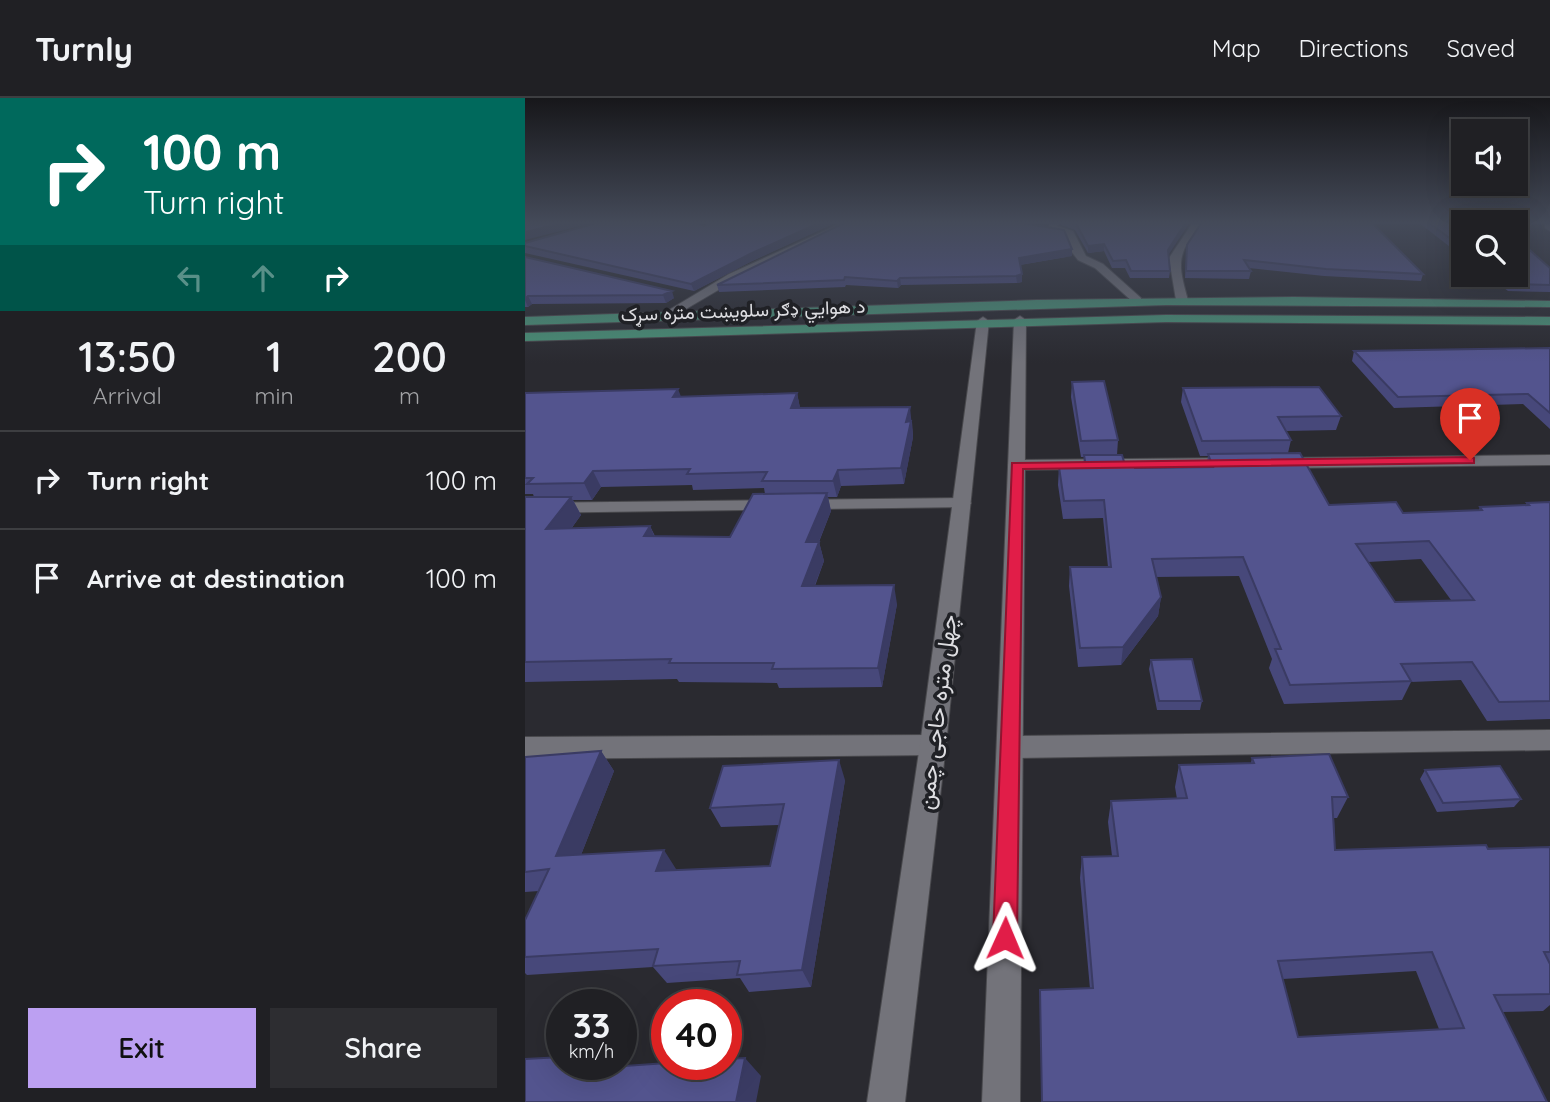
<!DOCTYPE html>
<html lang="en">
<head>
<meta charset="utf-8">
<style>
	:root { --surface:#202024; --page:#2d2d31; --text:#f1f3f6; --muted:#a2a3a6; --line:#3d3e41; --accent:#bca0f2 }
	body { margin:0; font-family:Quicksand,Vazirmatn,sans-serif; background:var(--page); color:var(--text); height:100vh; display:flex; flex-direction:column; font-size:26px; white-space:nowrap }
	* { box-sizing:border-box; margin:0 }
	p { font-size:23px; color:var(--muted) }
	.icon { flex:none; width:38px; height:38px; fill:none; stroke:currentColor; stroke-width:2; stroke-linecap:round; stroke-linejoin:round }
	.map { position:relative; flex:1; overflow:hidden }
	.side { display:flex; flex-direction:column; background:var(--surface); width:525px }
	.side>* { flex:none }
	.hud { background:#00695c; color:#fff; overflow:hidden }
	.fabs { position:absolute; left:926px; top:21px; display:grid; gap:14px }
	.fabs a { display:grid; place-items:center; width:77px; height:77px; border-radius:0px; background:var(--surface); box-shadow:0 7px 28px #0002,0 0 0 2px var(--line); font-size:35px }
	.speed { position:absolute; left:21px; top:891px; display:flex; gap:14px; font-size:35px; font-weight:700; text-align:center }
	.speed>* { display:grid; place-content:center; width:91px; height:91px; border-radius:50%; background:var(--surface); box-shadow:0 7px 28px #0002,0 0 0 2px var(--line); line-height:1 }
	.speed small { font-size:18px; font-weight:400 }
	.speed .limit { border:10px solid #d22; background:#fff; color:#111 }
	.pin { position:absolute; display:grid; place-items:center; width:60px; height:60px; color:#fff; margin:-72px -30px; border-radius:50% 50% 50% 0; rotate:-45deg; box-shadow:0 0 7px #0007 }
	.pin .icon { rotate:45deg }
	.me { position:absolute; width:77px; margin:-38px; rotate:1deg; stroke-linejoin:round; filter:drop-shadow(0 0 5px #0008) }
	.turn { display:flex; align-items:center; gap:24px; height:147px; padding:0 28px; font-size:32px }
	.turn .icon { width:91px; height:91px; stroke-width:2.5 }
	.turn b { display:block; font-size:49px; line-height:60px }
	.lanes { display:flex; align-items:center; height:66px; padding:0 28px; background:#0003; justify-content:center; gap:35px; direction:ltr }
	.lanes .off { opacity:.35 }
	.eta { display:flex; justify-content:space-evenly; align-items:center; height:119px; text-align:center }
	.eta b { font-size:42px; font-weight:600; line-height:49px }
	.primary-button { display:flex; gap:14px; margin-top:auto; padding:14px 28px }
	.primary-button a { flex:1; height:80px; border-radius:0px; background:var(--accent); color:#111; font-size:28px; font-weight:600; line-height:80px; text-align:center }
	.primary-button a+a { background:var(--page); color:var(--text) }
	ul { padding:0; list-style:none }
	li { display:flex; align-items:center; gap:21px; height:98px; padding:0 28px; border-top:2px solid var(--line) }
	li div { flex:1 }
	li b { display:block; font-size:26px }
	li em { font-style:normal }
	header { display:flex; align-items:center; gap:42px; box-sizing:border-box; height:98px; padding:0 35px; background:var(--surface); border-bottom:2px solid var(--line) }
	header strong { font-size:33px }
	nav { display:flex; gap:38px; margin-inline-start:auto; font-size:24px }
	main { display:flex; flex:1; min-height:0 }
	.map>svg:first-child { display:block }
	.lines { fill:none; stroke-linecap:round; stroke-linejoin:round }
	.street-casing { stroke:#48484c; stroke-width:2 }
	.secondary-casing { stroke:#48484c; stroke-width:2 }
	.primary-casing { stroke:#48484c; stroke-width:2 }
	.street { fill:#73737a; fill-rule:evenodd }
	.secondary { fill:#73737a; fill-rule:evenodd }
	.primary { fill:#499076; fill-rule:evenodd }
	.wall { fill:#47487a; fill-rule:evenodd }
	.shaded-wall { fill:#3a3b63 }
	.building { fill:#53548e; stroke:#3a3b63; stroke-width:2; fill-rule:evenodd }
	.route { fill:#e11d48; stroke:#92132f; stroke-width:2 }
	.labels { text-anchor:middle; stroke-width:7; stroke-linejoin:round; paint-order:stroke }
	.far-street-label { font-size:19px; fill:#dddde1; stroke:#202126 }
	.street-label { font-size:23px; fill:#dddde1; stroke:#202126 }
</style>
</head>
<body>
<header>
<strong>Turnly</strong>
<nav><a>Map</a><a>Directions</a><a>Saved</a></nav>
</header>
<main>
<section class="side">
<div class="hud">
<div class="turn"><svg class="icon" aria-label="right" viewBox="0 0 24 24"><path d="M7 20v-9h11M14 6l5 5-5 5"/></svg><div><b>100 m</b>Turn right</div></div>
<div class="lanes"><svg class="icon off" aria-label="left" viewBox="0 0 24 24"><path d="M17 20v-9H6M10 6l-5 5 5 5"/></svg><svg class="icon off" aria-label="ahead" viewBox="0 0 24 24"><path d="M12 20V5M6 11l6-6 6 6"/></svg><svg class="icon" aria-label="right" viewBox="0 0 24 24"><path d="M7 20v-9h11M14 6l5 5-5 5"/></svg></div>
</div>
<div class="eta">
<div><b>13:50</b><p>Arrival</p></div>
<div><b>1</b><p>min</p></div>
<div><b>200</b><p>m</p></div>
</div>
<ul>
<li><svg class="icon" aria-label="right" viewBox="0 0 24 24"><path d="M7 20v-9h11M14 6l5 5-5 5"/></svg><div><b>Turn right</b></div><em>100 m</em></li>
<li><svg class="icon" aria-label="arrive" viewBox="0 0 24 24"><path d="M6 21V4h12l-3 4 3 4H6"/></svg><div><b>Arrive at destination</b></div><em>100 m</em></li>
</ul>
<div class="primary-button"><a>Exit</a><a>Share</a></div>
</section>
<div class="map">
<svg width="1025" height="1004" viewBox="0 0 1025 1004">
	<rect width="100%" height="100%" fill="#2a2a30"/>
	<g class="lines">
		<!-- street casing -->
		<g class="street-casing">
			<path id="street" d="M 319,124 L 332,124 L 212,181 L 144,221 L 134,218 L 204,176 Z
				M 525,124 L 535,124 L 532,128 L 548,133 L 561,158 L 578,166 L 616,200 L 616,204 L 608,204 L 570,170 L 553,162 L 546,153 L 541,137 L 523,131 Z
				M 668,124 L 677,124 C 652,157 652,163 663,202 L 657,205 L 651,202 L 644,160 Z
				M 1020,124 L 1025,124 L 1025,133 L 1020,130 Z
				M 1025,357 L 1025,367 L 754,370 L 746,365 L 754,360 Z
				M 708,360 L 716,365 L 714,369 L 491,372 L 483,367 L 491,362 Z
				M 437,400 L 446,405 L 443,409 L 0,415 L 0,405 Z
				M 1025,632 L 1025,652 L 485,660 L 476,656 L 472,649 L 476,642 L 485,638 Z
				M 408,637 L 417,640 L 421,647 L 417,654 L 408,657 L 0,661 L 0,639 Z"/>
		</g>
		<!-- secondary casing -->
		<g class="secondary-casing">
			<path id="secondary" d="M 495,218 L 501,222 L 495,1004 L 457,1004 L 489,222 Z
				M 458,219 L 464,223 L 421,647 L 380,1004 L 342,1004 L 395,647 L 452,223 Z"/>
		</g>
		<!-- primary casing -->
		<g class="primary-casing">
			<path id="primary" d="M 769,199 L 1025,203 L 1025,209 L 641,207 L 0,227 L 0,219 L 512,202 Z
				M 641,217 L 1025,219 L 1025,227 L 641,224 L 0,243 L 0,235 Z"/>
		</g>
		<!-- street -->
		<use href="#street" class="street"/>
		<!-- secondary -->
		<use href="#secondary" class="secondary"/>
		<!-- primary -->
		<use href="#primary" class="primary"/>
	</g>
	<!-- wall -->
	<path class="wall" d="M 180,124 L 312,124 L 227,163 L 169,193 L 0,155 L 0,145 L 179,128 L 183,126 Z
		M 536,124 L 665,124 L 643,156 L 645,173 L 644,180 L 605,180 L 600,170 L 587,170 L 579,153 L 563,155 L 550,132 L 536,127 Z
		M 893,124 L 938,124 L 938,159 Z
		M 662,147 L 898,176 L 896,183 L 799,178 L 724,170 L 726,173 L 724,181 L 660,180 Z
		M 547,158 L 495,167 L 497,184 L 492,185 L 376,187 L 373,190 L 321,187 L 320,189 L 194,194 L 192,187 Z
		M 0,159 L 149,200 L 141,205 L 7,206 L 3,209 L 0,209 Z
		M 1025,170 L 1025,194 L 983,193 L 962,177 L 990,177 Z
		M 1025,250 L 1025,331 L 998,306 L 869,310 L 827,263 L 829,253 Z
		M 547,284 L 593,342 L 592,357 L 600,367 L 610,370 L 681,369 L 683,358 L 675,358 L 656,304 L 658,290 L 816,318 L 811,332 L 761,333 L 766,342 L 763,355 L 804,407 L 878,415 L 954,412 L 955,409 L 1000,407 L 1002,405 L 1025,404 L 1025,621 L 962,623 L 936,582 L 886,584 L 877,602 L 759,606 L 744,570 L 747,561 L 714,478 L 631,479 L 636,499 L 633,518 L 596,567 L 553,569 L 544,488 L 545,469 L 583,469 L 578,420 L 538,421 L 533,387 L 534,369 L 558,369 L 559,359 L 556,359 L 546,299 ZM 896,461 L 926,502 L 870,504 L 843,464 Z
		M 0,295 L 156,299 L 272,295 L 275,310 L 387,324 L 388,339 L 379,386 L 316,388 L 312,399 L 303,399 L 306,413 L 294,444 L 299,463 L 290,488 L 372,506 L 357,589 L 254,590 L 252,585 L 154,584 L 152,581 L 0,584 L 0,399 L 9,399 L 8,396 L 0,396 ZM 167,387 L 168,392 L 239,390 L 240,396 L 205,439 L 130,438 L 125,428 L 46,431 L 56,417 L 48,402 L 67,402 L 76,389 Z
		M 626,562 L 677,603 L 675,612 L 632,612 L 624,571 Z
		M 76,653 L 89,673 L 56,757 L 151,771 L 151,772 L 245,768 L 254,727 L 196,729 L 185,710 L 320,682 L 286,889 L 224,894 L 215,880 L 142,885 L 128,869 L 2,877 L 0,875 L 0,822 L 14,793 L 0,794 L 0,659 Z
		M 727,660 L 823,699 L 812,720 L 809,720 L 810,752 L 1025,749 L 1025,907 L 1018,913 L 977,914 L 1022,1004 L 517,1004 L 515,892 L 565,891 L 555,780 L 557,759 L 587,758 L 583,724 L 586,703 L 652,701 L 650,689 L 654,667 L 726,665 ZM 891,873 L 914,931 L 773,939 L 758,881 Z
		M 900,672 L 996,701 L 989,709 L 912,714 L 895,681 Z"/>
	<!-- shaded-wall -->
	<path class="shaded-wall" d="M 42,124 L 71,124 L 0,142 L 0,134 Z
		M 296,124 L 312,124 L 227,163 L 169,193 L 166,186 L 225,156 Z
		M 661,124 L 665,124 L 642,159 L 643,152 Z
		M 579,146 L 579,153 L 563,155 L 563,148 Z
		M 547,151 L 547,158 L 494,167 L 494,160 Z
		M 497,176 L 497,184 L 492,185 L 491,178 Z
		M 375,180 L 376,187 L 373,190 L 372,183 Z
		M 147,193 L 149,200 L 141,205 L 138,197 Z
		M 3,198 L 7,206 L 3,209 L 0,202 Z
		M 153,291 L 159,306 L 148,299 Z
		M 272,295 L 275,310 L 266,310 Z
		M 385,309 L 388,339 L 379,386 L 376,370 L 381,324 Z
		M 313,372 L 316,388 L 312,399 L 308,383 Z
		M 68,373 L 76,389 L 67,402 L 59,385 Z
		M 302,395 L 306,413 L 286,463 L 281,444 Z
		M 46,399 L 56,417 L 32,450 L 21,431 Z
		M 125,428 L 133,447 L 119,438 Z
		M 294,444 L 299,463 L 282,507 L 277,488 Z
		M 369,487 L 372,506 L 357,589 L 353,570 Z
		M 636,499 L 633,518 L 596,567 L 598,549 Z
		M 76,653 L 89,673 L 48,777 L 31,758 Z
		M 314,662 L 320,682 L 286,889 L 277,872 Z
		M 139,752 L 151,771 L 145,792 L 131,773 Z
		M 220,960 L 236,978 L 231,1004 L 211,1004 Z
		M 60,966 L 72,966 L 86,977 L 58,971 Z"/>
	<!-- building -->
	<path class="building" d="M 0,124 L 42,124 L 0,134 Z
		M 75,124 L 169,124 L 179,128 L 185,124 L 296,124 L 225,156 L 166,186 L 0,148 L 0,145 Z
		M 321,124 L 491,124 L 539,132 L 547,151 L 494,160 L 497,176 L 491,178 L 375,180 L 372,183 L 320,179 L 319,182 L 192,187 Z
		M 548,124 L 661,124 L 643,152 L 645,173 L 606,173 L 601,162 L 588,163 L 579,146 L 563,148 L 551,125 Z
		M 677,124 L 846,124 L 898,176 L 801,171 L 719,162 L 726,173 L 661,173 L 662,147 Z
		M 903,124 L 938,124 L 938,150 Z
		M 990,139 L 1025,170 L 1025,187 L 986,186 L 973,177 L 990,177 Z
		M 0,159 L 147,193 L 138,197 L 3,198 L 0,201 Z
		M 1025,250 L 1025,315 L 1003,296 L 873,299 L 829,253 Z
		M 579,283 L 593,342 L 556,343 L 547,284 Z
		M 794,289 L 816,318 L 753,319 L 766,342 L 677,343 L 658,290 Z
		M 153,291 L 148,299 L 272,295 L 266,310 L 385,309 L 381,324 L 386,323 L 376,370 L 313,372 L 308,383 L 237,383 L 242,374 L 162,376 L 165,371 L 68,373 L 59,385 L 2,386 L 8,380 L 0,380 L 0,295 Z
		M 775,355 L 804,407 L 871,404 L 878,415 L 957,412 L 955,409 L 1004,407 L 1002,405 L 1025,404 L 1025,603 L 974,604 L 947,564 L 876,566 L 886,583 L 765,587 L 750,551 L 756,551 L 718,459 L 627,461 L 636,499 L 598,549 L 555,550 L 545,469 L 586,469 L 579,402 L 539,403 L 534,369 L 561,369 L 559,357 L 597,357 L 600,367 L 609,367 L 610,370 L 688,369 L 683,356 ZM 904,443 L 949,502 L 870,504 L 831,446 Z
		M 302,395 L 281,444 L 294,444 L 277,488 L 369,487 L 353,570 L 247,571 L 249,565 L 144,565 L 146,561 L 0,564 L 0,399 L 46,399 L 21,431 L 125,428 L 119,438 L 205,439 L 228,396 Z
		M 667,561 L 677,603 L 634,603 L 626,562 Z
		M 76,653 L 31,758 L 139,752 L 131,773 L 245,768 L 259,706 L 185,710 L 198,668 L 314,662 L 277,872 L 212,877 L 215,863 L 128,868 L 133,851 L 0,859 L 0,822 L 24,771 L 0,774 L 0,659 Z
		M 804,656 L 823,699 L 807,699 L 810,752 L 961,747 L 963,751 L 1025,749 L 1025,854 L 1019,854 L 1025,866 L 1025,896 L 969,897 L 1022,1004 L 517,1004 L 515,892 L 568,890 L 557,759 L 593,758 L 586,703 L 662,700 L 654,667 L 729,665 L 727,660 ZM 907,854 L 939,930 L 773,939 L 753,863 Z
		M 975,668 L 996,701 L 918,705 L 900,672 Z
		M 37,959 L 37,966 L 60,966 L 58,971 L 142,965 L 201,966 L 201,961 L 220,960 L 211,1004 L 0,1004 L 0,961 Z"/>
	<!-- sky -->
	<linearGradient id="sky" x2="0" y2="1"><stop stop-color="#17171a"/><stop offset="0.47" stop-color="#444a59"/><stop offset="1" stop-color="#444a59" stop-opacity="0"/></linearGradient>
	<rect width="1025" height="265" fill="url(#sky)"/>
	<!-- route -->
	<path class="route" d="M 945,359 L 949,360 L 949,365 L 498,371 L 492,840 L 488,849 L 480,852 L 471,849 L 468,840 L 487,365 Z"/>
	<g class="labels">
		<!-- far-street labels -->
		<g class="far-street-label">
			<text transform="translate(218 212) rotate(-2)" y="7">د هوايي ډګر سلویښت متره سړک</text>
		</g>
		<!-- street labels -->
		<g class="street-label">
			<text transform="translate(412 614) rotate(-83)" y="8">چهل متره حاجی چمن</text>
		</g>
	</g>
</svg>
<div class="fabs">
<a><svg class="icon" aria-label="sound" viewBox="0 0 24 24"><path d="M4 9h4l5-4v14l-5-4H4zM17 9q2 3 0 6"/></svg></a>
<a><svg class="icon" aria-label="search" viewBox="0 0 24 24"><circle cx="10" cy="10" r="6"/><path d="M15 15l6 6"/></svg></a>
</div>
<div class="speed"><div>33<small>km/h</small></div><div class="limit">40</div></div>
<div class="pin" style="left:945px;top:362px;background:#d93025"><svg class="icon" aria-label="arrive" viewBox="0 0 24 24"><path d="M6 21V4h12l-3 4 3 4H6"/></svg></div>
<svg class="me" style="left:480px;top:840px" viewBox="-20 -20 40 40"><path d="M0-17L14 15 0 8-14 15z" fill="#e11d48" stroke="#fff" stroke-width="4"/></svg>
</div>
</main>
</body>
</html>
